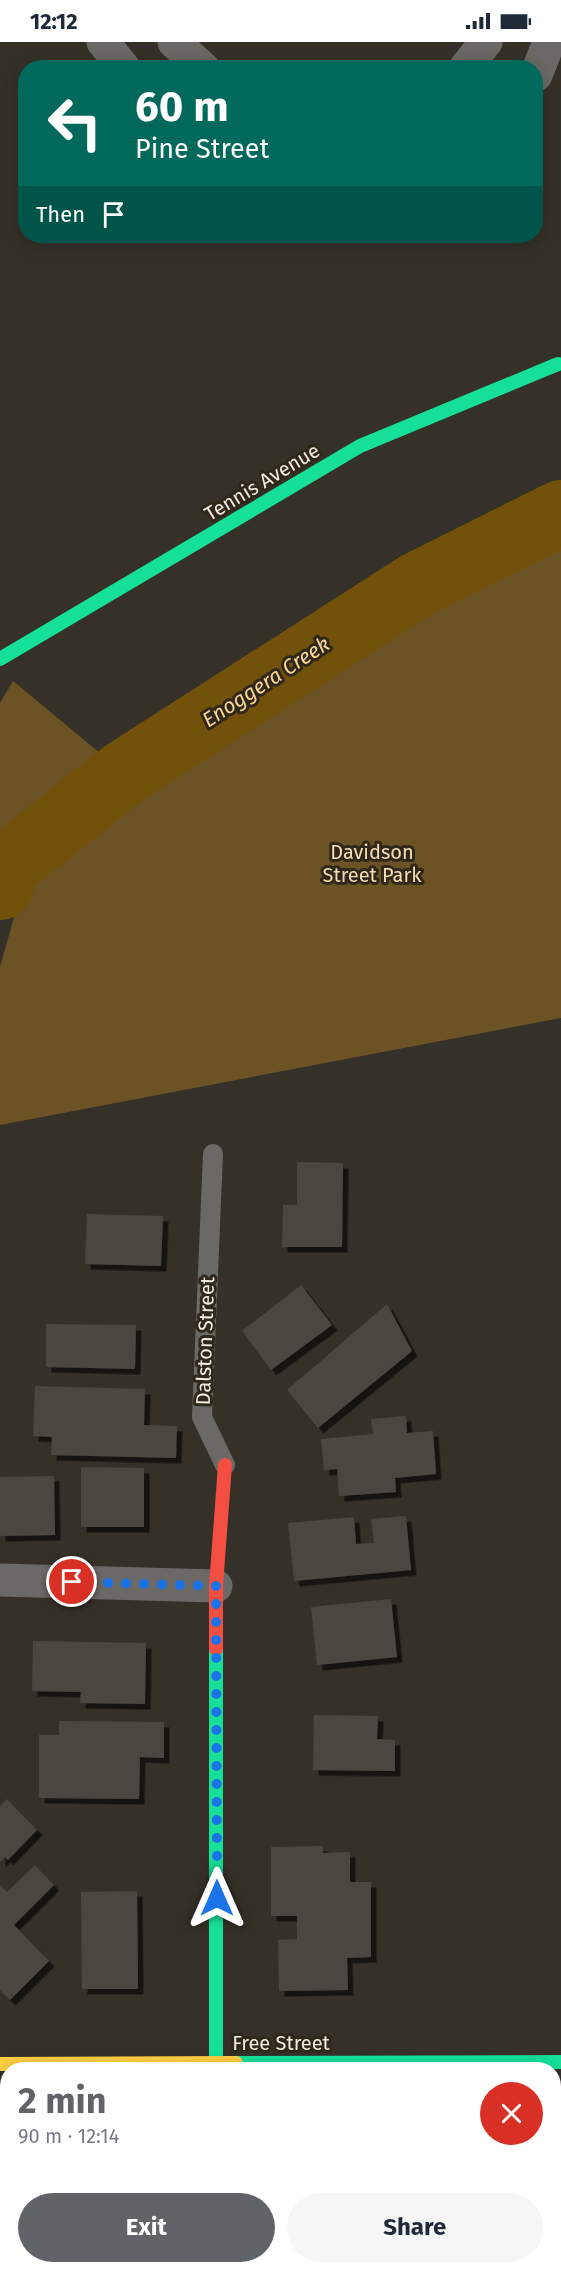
<!DOCTYPE html>
<html lang="en">
<head>
<meta charset="utf-8">
<style>
	:root { --surface:#fff; --page:#f6f6f7; --text:#1f2937; --muted:#747a83; --accent:#606468 }
	body { margin:0; font-family:"Fira Sans",sans-serif; background:var(--page); color:var(--text); height:100vh; display:flex; flex-direction:column; font-size:22px; white-space:nowrap }
	* { box-sizing:border-box; margin:0 }
	p { font-size:20px; color:var(--muted) }
	.icon { flex:none; width:33px; height:33px; fill:none; stroke:currentColor; stroke-width:2; stroke-linecap:round; stroke-linejoin:round }
	.map { position:relative; flex:1; overflow:hidden }
	.panel { position:absolute; left:0px; top:2020px; width:561px; height:212px; display:flex; flex-direction:column; background:var(--surface); border-radius:24px 24px 0 0; box-shadow:0 3px 15px #0003 }
	.panel>* { flex:none }
	.hud { position:absolute; left:18px; top:18px; width:525px; height:183px; border-radius:24px; box-shadow:0 3px 15px #0003; background:#00695c; color:#fff; overflow:hidden }
	.pin { position:absolute; display:grid; place-items:center; width:51px; height:51px; color:#fff; margin:-26px; border:3px solid #fff; border-radius:50%; box-shadow:0 2px 6px #0007 }
	.me { position:absolute; width:66px; margin:-33px; rotate:0deg; stroke-linejoin:round; filter:drop-shadow(0 0 4px #0008) }
	.turn { display:flex; align-items:center; gap:21px; height:126px; padding:0 18px; font-size:27px }
	.turn .icon { width:78px; height:78px; stroke-width:2.5 }
	.turn b { display:block; font-size:42px; line-height:51px }
	.then { display:flex; align-items:center; height:57px; padding:0 18px; background:#0003; gap:12px; font-size:22px }
	.round { display:grid; place-items:center; flex:none; width:63px; height:63px; border-radius:32px; background:var(--page) }
	.head { display:flex; align-items:center; justify-content:space-between; height:102px; padding:0 18px }
	h1 { font-size:36px; font-weight:700; line-height:45px; color:var(--accent) }
	.cta { display:flex; gap:12px; margin-top:auto; padding:12px 18px }
	.cta a { flex:1; height:69px; border-radius:36px; background:var(--accent); color:#fff; font-size:24px; font-weight:700; line-height:69px; text-align:center }
	.cta a+a { background:var(--page); color:var(--text) }
	.status { display:flex; justify-content:space-between; align-items:center; height:42px; padding:0 30px; background:var(--surface); direction:ltr }
	.status svg { height:16px; fill:currentColor }
	.map>svg:first-child { display:block }
	.green { fill:#6c5325 }
	.lines { fill:none; stroke-linecap:round; stroke-linejoin:round }
	.river { stroke:#72520a; stroke-width:66 }
	.building { fill:#4a463f; filter:url(#shadow) }
	.lane { stroke:#6b6965; stroke-width:20 }
	.street { stroke:#6b6965; stroke-width:33 }
	.fast { stroke:#16e098; stroke-width:14 }
	.slow { stroke:#ffcf43; stroke-width:14 }
	.jam { stroke:#f24e42; stroke-width:14 }
	.route { stroke:#1a73e8; stroke-width:10; stroke-dasharray:0 18 }
	.labels { text-anchor:middle; stroke-width:6; stroke-linejoin:round; paint-order:stroke }
	.street-label { font-size:20px; fill:#f2ede4; stroke:#30281a }
	.park-label { font-size:20px; fill:#f5dcb4; stroke:#30281a }
	.water-label { font-size:21px; font-style:italic; fill:#f9d496; stroke:#30281a }
</style>
</head>
<body>
<div class="status"><b>12:12</b><svg viewBox="0 0 49 12"><path d="M0 12V9h3v3zM5 12V6h3v6zM10 12V3h3v9zM15 12V0h3v12zM26 1h20v11H26zM47 4h2v5h-2z"/></svg></div>
<div class="map">
<svg width="561" height="2231" viewBox="0 0 561 2231">
	<defs>
		<filter id="shadow"><feDropShadow dx="5.5" dy="5.5" stdDeviation="0" flood-color="#0009"/></filter>
	</defs>
	<rect width="100%" height="100%" fill="#353129"/>
	<!-- green -->
	<path class="green" d="M 561,503 L 561,976 L 0,1083 L 0,925 L 30,818 L 409,576 Z
		M 13,639 L 124,731 L 7,824 L 0,845 L 0,661 Z"/>
	<g class="lines">
		<!-- river -->
		<path class="river" d="M 0,845 L 7,824 L 124,731 L 417,543 L 561,471"/>
	</g>
	<!-- building -->
	<path class="building" d="M 297,1120 L 343,1121 L 342,1205 L 282,1205 L 283,1163 L 297,1163 Z
		M 87,1172 L 163,1174 L 161,1224 L 85,1222 Z
		M 301,1243 L 332,1283 L 271,1328 L 242,1289 Z
		M 387,1262 L 412,1309 L 318,1386 L 287,1348 Z
		M 46,1282 L 136,1283 L 135,1327 L 46,1325 Z
		M 35,1344 L 145,1347 L 144,1383 L 177,1384 L 176,1416 L 51,1413 L 52,1395 L 33,1394 Z
		M 406,1374 L 407,1391 L 433,1389 L 436,1432 L 395,1436 L 396,1450 L 339,1454 L 337,1427 L 324,1428 L 321,1397 L 373,1392 L 371,1377 Z
		M 81,1425 L 144,1426 L 144,1485 L 81,1485 Z
		M 54,1434 L 55,1493 L 0,1494 L 0,1435 Z
		M 406,1474 L 411,1528 L 294,1539 L 288,1481 L 354,1475 L 356,1502 L 374,1501 L 371,1477 Z
		M 391,1557 L 397,1615 L 317,1623 L 311,1565 Z
		M 33,1599 L 146,1601 L 145,1662 L 80,1661 L 81,1650 L 32,1649 Z
		M 314,1673 L 378,1674 L 377,1697 L 395,1698 L 395,1729 L 313,1728 Z
		M 59,1679 L 164,1680 L 164,1716 L 140,1715 L 139,1757 L 39,1756 L 39,1693 L 59,1693 Z
		M 7,1757 L 37,1788 L 8,1818 L 5,1815 L 0,1820 L 0,1764 Z
		M 323,1804 L 323,1811 L 350,1810 L 350,1840 L 371,1840 L 371,1915 L 347,1916 L 348,1948 L 279,1949 L 278,1898 L 297,1897 L 297,1874 L 271,1874 L 271,1805 Z
		M 35,1823 L 54,1843 L 14,1883 L 49,1919 L 10,1958 L 0,1948 L 0,1843 L 7,1850 Z
		M 137,1849 L 138,1947 L 82,1947 L 81,1850 Z
		M 4,2071 L 8,2071 L 8,2166 L 0,2166 L 0,2116 L 4,2116 Z
		M 554,2088 L 559,2088 L 559,2231 L 471,2231 L 471,2224 L 554,2224 Z
		M 0,2196 L 8,2196 L 8,2224 L 136,2224 L 136,2231 L 0,2231 Z
		M 301,2224 L 345,2224 L 345,2231 L 302,2231 Z
		M 355,2224 L 401,2224 L 401,2231 L 355,2231 Z
		M 408,2224 L 457,2224 L 457,2230 L 408,2230 Z"/>
	<g class="lines">
		<!-- lane -->
		<path class="lane" d="M 213,1112 L 202,1375 L 225,1423"/>
		<!-- street -->
		<path class="street" d="M 103,0 L 124,26
			M 174,0 L 203,26
			M 465,26 L 486,0
			M 536,33 L 549,0
			M 0,1538 L 216,1544"/>
		<!-- fast -->
		<path class="fast" d="M 0,617 L 360,404 L 558,322
			M 216,1607 L 216,2020
			M 236,2021 L 561,2020"/>
		<!-- slow -->
		<path class="slow" d="M 0,2022 L 236,2021"/>
		<!-- jam -->
		<path class="jam" d="M 216,1607 L 216,1544 L 225,1423"/>
	</g>
	<g class="lines">
		<!-- route -->
		<path class="route" d="M 72,1540 L 216,1544 L 217,1856"/>
	</g>
	<g class="labels">
		<!-- street labels -->
		<g class="street-label">
			<text transform="translate(262 440) rotate(-31)" y="7">Tennis Avenue</text>
			<text transform="translate(205 1299) rotate(-88)" y="7">Dalston Street</text>
			<text x="281" y="2008">Free Street</text>
		</g>
		<!-- park labels -->
		<g class="park-label">
			<text x="372" y="817">Davidson<tspan x="372" dy="23">Street Park</tspan></text>
		</g>
		<!-- water labels -->
		<g class="water-label">
			<text transform="translate(266 640) rotate(-33)" y="7">Enoggera Creek</text>
		</g>
	</g>
</svg>
<div class="pin" style="left:72px;top:1540px;background:#d93025"><svg class="icon" aria-label="arrive" viewBox="0 0 24 24"><path d="M6 21V4h12l-3 4 3 4H6"/></svg></div>
<svg class="me" style="left:217px;top:1856px" viewBox="-20 -20 40 40"><path d="M0-17L14 15 0 8-14 15z" fill="#1a73e8" stroke="#fff" stroke-width="4"/></svg>
<div class="hud">
<div class="turn"><svg class="icon" aria-label="left" viewBox="0 0 24 24"><path d="M17 20v-9H6M10 6l-5 5 5 5"/></svg><div><b>60 m</b>Pine Street</div></div>
<div class="then">Then<svg class="icon" aria-label="arrive" viewBox="0 0 24 24"><path d="M6 21V4h12l-3 4 3 4H6"/></svg></div>
</div>
<section class="panel">
<div class="head"><div><h1>2 min</h1><p>90 m · 12:14</p></div><a class="round" style="background:#d93025;color:#fff"><svg class="icon" aria-label="close" viewBox="0 0 24 24"><path d="M6 6l12 12M18 6L6 18"/></svg></a></div>
<div class="cta"><a>Exit</a><a>Share</a></div>
</section>
</div>
</body>
</html>
